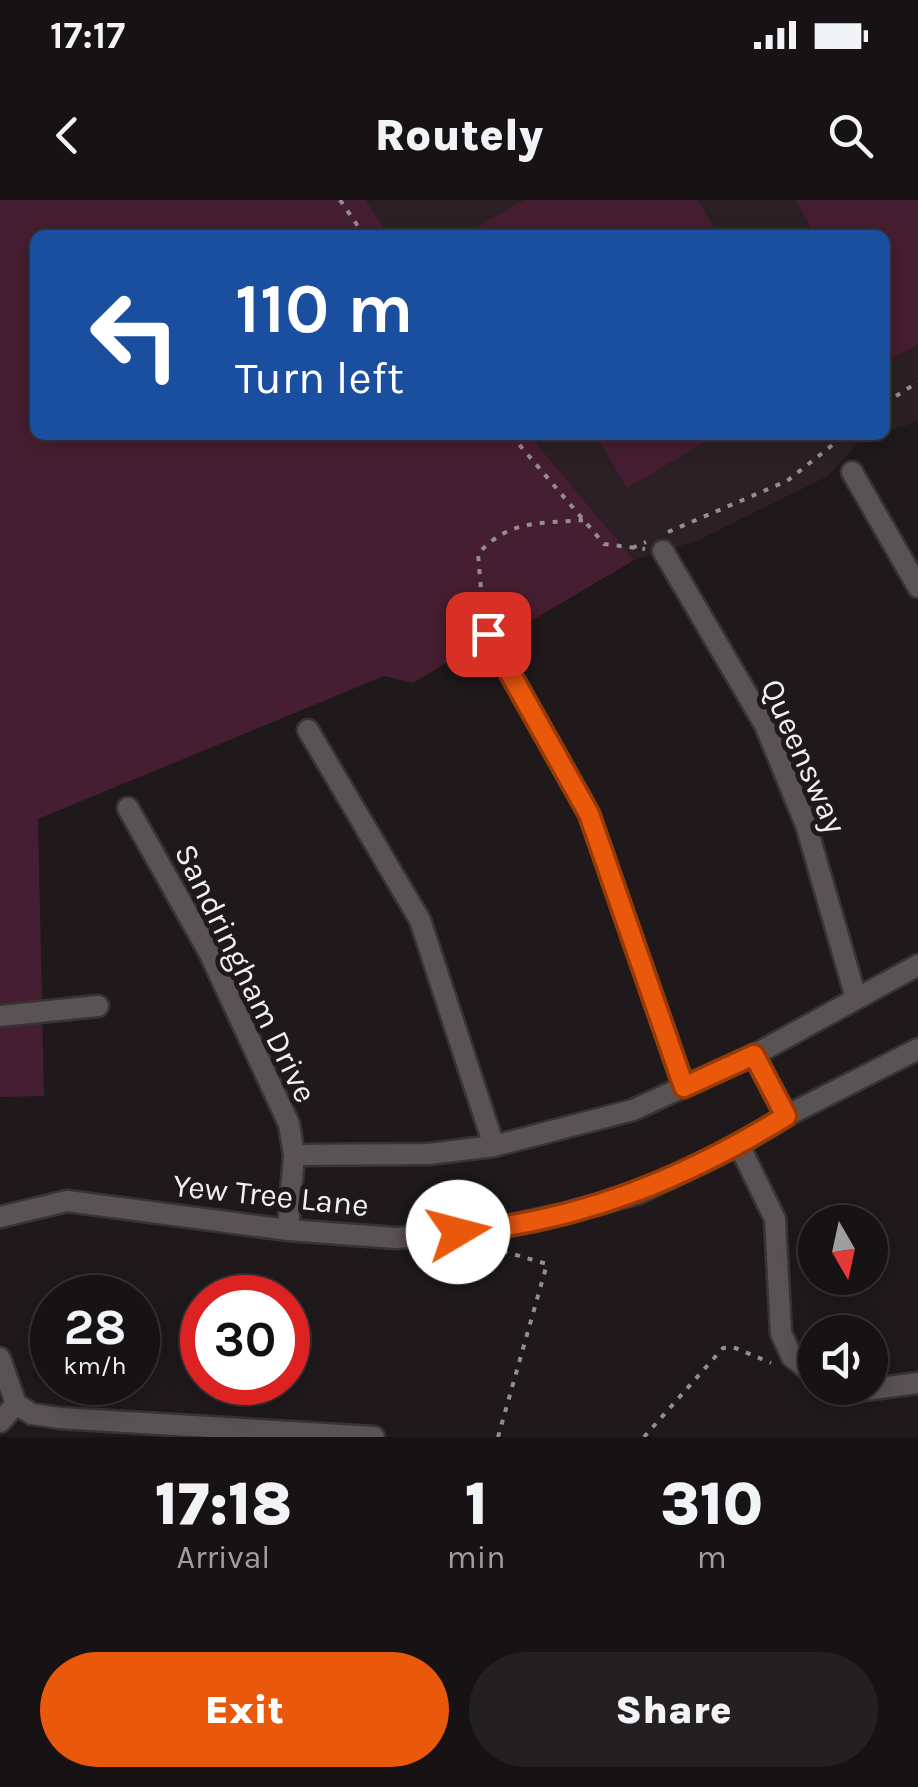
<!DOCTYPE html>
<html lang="en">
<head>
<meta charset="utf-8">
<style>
	:root { --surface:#171314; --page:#242022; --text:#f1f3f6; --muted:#9e9ea0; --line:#363234; --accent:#ea580c }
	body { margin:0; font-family:Karla,sans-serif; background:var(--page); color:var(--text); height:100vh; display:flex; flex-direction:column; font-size:38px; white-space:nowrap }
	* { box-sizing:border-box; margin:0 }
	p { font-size:32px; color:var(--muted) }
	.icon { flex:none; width:55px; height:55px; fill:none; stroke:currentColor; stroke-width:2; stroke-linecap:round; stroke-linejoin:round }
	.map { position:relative; height:1237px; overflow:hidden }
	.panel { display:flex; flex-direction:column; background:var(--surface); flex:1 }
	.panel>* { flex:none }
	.hud { position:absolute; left:30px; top:30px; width:860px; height:210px; border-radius:15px; box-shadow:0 5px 25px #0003,0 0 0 2px var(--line); background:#1a4fa0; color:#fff; overflow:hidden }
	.needle { width:65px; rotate:171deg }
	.controls { position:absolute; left:798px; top:1005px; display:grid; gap:20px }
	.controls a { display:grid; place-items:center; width:90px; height:90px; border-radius:50%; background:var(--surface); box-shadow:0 5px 25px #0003,0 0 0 2px var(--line); font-size:50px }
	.speed { position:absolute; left:30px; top:1075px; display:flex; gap:20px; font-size:50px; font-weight:700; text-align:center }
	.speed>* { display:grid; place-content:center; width:130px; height:130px; border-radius:50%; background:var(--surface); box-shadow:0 5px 25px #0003,0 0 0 2px var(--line); line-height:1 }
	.speed small { font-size:25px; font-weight:400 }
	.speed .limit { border:15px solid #d22; background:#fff; color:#111 }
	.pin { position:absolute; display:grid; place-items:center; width:85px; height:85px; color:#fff; margin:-42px; border-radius:20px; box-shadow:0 5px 15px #0006 }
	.me { position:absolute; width:110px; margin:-55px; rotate:82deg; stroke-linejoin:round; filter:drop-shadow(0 0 8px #0008) }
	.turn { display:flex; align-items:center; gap:35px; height:210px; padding:0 40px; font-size:45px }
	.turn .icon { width:130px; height:130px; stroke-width:2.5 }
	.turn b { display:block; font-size:70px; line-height:85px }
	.eta { display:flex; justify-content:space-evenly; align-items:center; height:170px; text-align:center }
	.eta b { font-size:60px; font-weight:800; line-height:70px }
	.cta { display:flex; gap:20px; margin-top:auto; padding:20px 40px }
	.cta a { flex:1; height:115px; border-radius:60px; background:var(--accent); color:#fff; font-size:40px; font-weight:800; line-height:115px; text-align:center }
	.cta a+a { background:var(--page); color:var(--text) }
	.status { display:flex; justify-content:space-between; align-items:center; height:70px; padding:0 50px; background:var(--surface); direction:ltr }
	.status svg { height:28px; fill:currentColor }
	header { display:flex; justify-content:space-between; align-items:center; height:130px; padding:0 40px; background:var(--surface); font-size:45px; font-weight:800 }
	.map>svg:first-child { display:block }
	.built { fill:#2c2025 }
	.green { fill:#461e31 }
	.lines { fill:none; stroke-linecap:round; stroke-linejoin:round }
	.street-casing { stroke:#383435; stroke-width:25 }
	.path { stroke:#938e90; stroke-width:4; stroke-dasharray:5 8; stroke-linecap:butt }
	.street { stroke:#5a5356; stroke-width:20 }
	.route-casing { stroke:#983908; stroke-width:25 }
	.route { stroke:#ea580c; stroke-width:18 }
	.labels { text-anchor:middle; stroke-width:10; stroke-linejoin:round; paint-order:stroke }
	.street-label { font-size:32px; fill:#f4eff1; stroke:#1f191b }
</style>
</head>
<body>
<div class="status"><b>17:17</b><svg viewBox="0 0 49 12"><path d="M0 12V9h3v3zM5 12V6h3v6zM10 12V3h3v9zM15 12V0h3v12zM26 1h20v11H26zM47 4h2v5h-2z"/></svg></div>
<header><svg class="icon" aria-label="back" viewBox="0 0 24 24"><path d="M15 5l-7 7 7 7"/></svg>Routely<svg class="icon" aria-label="search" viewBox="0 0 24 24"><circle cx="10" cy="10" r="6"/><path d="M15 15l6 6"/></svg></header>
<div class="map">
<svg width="918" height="1237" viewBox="0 0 918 1237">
	<rect width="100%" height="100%" fill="#1f191b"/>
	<!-- built -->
	<path class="built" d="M 366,0 L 918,0 L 918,221 L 885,232 L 885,35 L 388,35 Z
		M 529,235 L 877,235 L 861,240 L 828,276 L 699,340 L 634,360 Z"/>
	<!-- green -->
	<path class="green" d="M 0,0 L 366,0 L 388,35 L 35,35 L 35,235 L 529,235 L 634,360 L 526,424 L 503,422 L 468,437 L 456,457 L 413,483 L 384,476 L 38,619 L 44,896 L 0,897 Z
		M 524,0 L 698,0 L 718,35 L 478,35 L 474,29 Z
		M 796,0 L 918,0 L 918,144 L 885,162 L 885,35 L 815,35 Z
		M 596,235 L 717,235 L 627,288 Z"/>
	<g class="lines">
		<!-- street casing -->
		<g class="street-casing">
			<path id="street" d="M 852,272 L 918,387
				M 663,351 L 765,525 L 806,625 L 856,798
				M 488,434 L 589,614 L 684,887
				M 308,530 L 420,720 L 494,946
				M 128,608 L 209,752 L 289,924 L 294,955 L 288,1030
				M 0,816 L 98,806
				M 754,855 L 786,916
				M 739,945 L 775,1019 L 781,1133 L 792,1157 L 815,1175
				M 294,955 L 429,954 L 494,946 L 633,910 L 754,855 L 918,765
				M 0,1017 L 67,1001 L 288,1030 L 396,1038 L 489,1030 L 563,1014 L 639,993 L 739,945 L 786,916 L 918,849
				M 0,1158 L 16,1204 L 0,1222
				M 847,1188 L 858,1191 L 918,1183
				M 16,1204 L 32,1214 L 60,1218 L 374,1237"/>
		</g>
		<!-- path -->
		<path class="path" d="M 340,0 L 364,35
			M 885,203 L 918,182
			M 511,235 L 604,344 L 645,349
			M 668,332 L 787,281 L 845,235
			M 632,348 L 646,342
			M 483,413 L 478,354 C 509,319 540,324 583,320
			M 498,1237 L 547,1064 L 499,1050
			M 644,1237 L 723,1148 L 733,1147 L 771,1163"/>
		<!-- street -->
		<use href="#street" class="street"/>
	</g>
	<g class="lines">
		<!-- route casing -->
		<g class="route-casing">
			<path id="route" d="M 458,1032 C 578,1022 684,979 786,916 L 754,855 L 684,887 L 589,614 L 488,434"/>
		</g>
		<!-- route -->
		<use href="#route" class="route"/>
	</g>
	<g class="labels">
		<!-- street labels -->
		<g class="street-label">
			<text transform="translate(804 556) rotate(66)" y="11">Queensway</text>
			<text transform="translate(246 773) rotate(64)" y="11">Sandringham Drive</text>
			<text transform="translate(271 995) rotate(6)" y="11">Yew Tree Lane</text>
		</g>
	</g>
</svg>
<div class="controls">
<a><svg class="needle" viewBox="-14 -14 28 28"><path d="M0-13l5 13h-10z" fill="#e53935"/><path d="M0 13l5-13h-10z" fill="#9e9ea0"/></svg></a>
<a><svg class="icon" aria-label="sound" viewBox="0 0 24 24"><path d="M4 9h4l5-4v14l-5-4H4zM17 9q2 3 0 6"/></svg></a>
</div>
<div class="speed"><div>28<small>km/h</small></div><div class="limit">30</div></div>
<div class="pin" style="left:488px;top:434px;background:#d93025"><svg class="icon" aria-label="arrive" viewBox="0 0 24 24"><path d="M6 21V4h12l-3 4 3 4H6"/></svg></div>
<svg class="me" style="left:458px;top:1032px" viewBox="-20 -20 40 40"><circle r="19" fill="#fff"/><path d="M0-13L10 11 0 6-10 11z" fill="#ea580c"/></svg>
<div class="hud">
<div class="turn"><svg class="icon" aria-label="left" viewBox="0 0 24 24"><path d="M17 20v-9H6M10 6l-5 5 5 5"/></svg><div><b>110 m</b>Turn left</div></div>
</div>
</div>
<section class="panel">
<div class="eta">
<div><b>17:18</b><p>Arrival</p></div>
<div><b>1</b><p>min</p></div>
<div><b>310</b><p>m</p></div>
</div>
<div class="cta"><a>Exit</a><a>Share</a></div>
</section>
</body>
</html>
